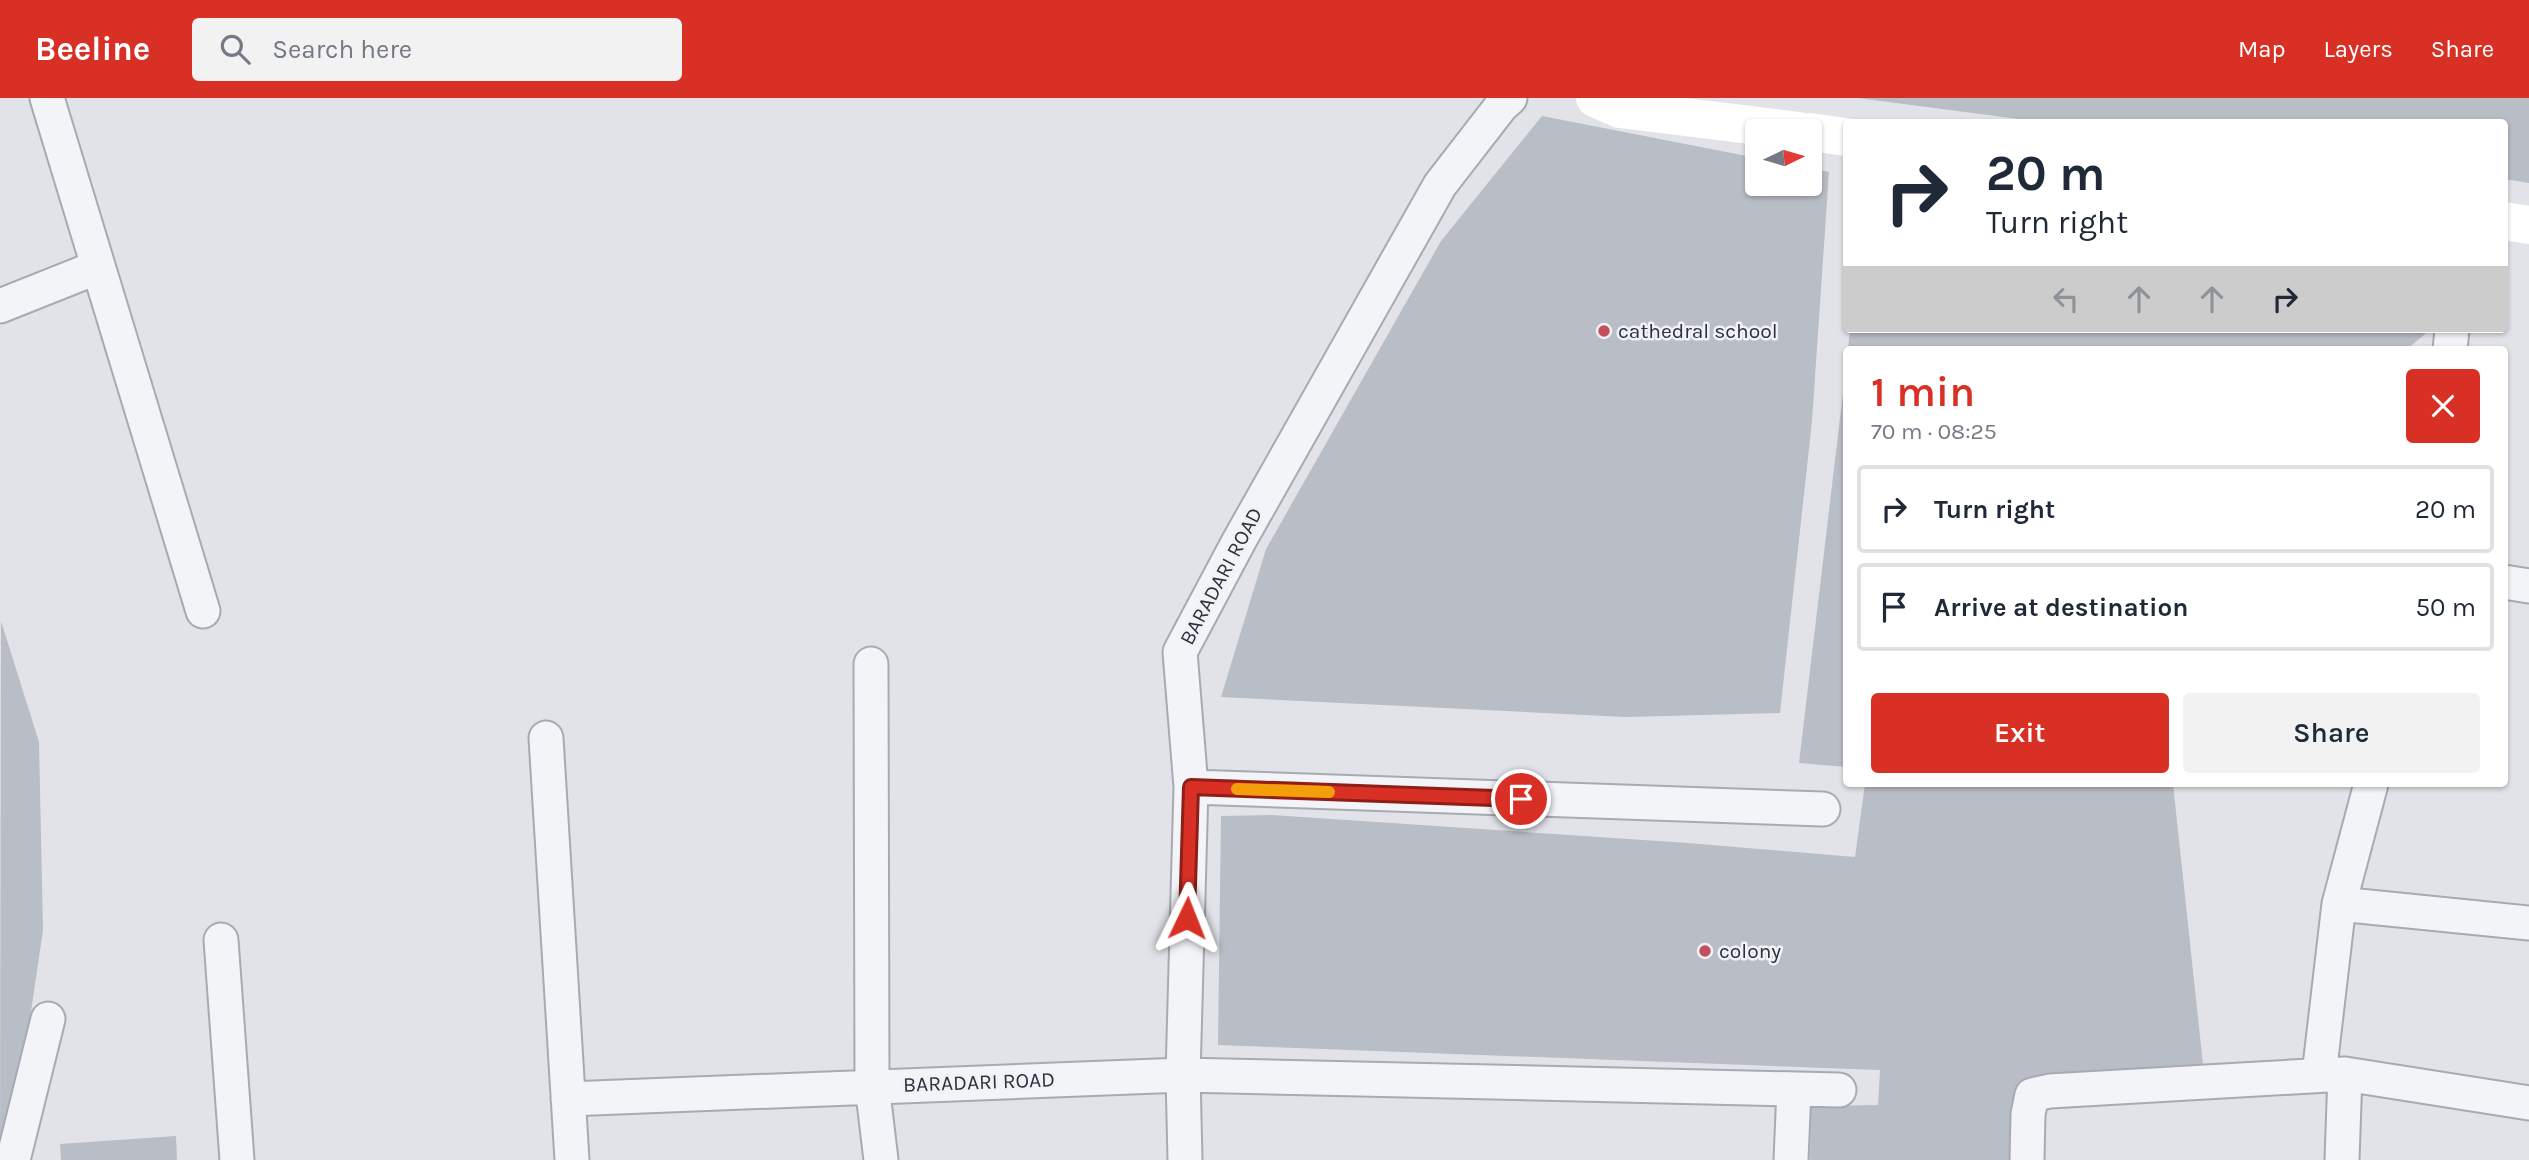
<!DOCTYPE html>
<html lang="en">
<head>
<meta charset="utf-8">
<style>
	:root { --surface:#fff; --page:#f2f2f3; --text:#1f2937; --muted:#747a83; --line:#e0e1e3; --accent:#d93025 }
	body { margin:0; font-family:Karla,sans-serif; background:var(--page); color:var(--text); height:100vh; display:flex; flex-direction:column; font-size:26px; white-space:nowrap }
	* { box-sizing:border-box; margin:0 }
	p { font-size:23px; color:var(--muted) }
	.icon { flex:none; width:38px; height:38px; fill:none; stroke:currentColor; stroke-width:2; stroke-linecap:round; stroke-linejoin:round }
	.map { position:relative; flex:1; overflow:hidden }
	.side { position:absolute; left:1843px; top:248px; width:665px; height:441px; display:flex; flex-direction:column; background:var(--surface); border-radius:7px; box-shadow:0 2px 5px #0004 }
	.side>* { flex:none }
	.top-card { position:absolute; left:1843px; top:21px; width:665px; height:214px; border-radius:7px; box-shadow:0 2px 5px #0004; background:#fff; color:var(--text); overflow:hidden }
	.needle { width:46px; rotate:85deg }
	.buttons { position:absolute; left:1745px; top:21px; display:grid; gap:14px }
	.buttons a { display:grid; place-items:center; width:77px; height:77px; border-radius:7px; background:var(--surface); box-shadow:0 2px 5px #0004; font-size:35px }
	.pin { position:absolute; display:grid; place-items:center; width:60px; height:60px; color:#fff; margin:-30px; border:4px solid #fff; border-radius:50%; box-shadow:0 2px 7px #0007 }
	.me { position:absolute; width:77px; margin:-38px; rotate:2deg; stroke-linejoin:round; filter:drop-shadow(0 0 5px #0008) }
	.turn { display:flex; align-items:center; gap:24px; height:147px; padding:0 28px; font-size:32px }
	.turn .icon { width:91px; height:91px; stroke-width:2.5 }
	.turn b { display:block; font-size:49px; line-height:60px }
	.lanes { display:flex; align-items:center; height:66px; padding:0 28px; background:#0003; justify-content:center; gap:35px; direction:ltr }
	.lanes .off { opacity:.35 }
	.round { display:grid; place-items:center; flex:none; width:74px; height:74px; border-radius:7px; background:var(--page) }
	.headline { display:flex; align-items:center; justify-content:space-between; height:119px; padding:0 28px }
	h1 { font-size:42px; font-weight:600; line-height:52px; color:var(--accent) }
	.primary-button { display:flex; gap:14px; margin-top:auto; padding:14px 28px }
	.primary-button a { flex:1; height:80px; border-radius:7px; background:var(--accent); color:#fff; font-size:28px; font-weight:600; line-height:80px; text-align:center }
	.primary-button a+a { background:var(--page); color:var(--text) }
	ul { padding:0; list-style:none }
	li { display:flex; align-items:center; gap:21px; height:88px; margin:0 14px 10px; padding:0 14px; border:4px solid var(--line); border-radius:7px }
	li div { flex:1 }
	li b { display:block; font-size:26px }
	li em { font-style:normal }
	header { display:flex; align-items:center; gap:42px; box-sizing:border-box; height:98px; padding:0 35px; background:var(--accent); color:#fff }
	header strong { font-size:33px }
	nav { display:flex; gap:38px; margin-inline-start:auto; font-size:24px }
	.search { width:490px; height:63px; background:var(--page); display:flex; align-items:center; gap:18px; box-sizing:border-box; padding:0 24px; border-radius:7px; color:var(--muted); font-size:26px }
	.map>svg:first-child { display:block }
	.building { fill:#b9bdc5 }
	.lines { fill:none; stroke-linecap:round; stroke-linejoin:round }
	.street-casing { stroke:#a7aab2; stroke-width:37 }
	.street { stroke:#f3f4f7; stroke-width:33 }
	.secondary { stroke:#fff; stroke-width:38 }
	.route-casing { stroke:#8d1f18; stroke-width:18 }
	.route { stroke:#d93025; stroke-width:12 }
	.slow { stroke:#f59e0b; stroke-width:12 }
	.poi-dot { fill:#c3505b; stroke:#f0f2f6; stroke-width:2.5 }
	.labels { text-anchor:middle; stroke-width:5; stroke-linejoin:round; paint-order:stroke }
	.poi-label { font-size:21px; fill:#2b313f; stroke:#f0f2f6; text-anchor:start }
	.street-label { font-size:21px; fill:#2b313f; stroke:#f0f2f6 }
</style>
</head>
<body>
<header>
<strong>Beeline</strong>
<div class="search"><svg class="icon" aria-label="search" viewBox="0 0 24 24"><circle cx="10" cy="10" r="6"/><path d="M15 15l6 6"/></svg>Search here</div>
<nav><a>Map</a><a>Layers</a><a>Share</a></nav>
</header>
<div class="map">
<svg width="2529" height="1062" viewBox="0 0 2529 1062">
	<rect width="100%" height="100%" fill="#e1e3e8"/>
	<!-- building -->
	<path class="building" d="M 1858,0 L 2529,0 L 2529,85 L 2504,81 L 2504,24 L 2042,24 Z
		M 1542,18 L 1757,60 L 1757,86 L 1810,86 L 1810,70 L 1829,74 L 1812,323 L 1780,615 L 1626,619 L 1221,599 L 1266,451 L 1441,143 Z
		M 1850,231 L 2431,231 L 2406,252 L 1848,252 Z
		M 1845,278 L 1846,278 L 1846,669 L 1799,665 Z
		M 1,523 L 39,644 L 43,832 L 15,1022 L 0,1051 Z
		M 1865,686 L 2173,686 L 2204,976 L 2022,984 L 2020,1062 L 1810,1062 L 1811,1008 L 1878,1007 L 1880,972 L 1218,947 L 1221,718 L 1272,717 L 1688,745 L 1855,759 Z
		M 176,1038 L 177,1062 L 61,1062 L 60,1046 Z"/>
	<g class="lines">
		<!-- street casing -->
		<g class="street-casing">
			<path id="street" d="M 47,0 L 203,513
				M 0,208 L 98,169
				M 2450,252 L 2452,231
				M 2504,484 L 2529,488
				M 871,566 L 872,987 L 881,1062
				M 546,640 L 572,1062
				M 1191,689 L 1823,711
				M 2339,806 L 2529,825
				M 221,842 L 237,1062
				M 2319,977 L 2339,806 L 2371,686
				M 568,1001 L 1183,977 L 1839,992
				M 13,1062 L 48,921
				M 1185,1062 L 1183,977 L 1191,689 L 1180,554 L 1239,443 L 1440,87 L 1502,7 L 1510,0
				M 1791,1062 L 1794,991
				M 2027,1062 L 2028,1016 L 2032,997 L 2050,993 L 2345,976 L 2529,1005
				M 2342,1062 L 2345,976"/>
		</g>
		<!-- street -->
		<use href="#street" class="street"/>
		<!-- secondary -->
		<path class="secondary" d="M 1595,0 L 1620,11 L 1799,33
			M 1810,34 L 1846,39
			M 2504,123 L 2529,127"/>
	</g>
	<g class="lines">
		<!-- route casing -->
		<g class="route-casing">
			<path id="route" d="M 1187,820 L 1191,689 L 1521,701"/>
		</g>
		<!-- route -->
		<use href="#route" class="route"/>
		<!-- slow -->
		<path class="slow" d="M 1237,691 L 1329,694"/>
	</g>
	<!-- markers -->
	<g class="poi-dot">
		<circle cx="1604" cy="233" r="7"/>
		<circle cx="1705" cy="853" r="7"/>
	</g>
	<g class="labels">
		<!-- poi labels -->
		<g class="poi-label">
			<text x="1618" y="240">cathedral school</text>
			<text x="1719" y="860">colony</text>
		</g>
		<!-- street labels -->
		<g class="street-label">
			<text transform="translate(1221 478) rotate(-62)" y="7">BARADARI ROAD</text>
			<text transform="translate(979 984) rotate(-2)" y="7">BARADARI ROAD</text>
		</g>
	</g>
</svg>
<div class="buttons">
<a><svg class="needle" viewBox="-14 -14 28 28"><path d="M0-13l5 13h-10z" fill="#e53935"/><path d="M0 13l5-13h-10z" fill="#747a83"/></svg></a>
</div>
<div class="pin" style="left:1521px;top:701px;background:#d93025"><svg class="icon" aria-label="arrive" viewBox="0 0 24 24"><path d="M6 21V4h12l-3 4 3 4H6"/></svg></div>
<svg class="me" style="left:1187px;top:820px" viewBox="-20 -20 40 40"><path d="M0-17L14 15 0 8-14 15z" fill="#d93025" stroke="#fff" stroke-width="4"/></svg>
<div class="top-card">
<div class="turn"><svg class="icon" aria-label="right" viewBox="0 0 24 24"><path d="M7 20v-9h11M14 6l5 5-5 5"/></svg><div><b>20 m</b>Turn right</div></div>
<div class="lanes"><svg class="icon off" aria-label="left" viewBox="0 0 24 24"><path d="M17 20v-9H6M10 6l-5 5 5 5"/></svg><svg class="icon off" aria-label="ahead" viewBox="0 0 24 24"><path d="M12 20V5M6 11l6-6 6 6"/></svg><svg class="icon off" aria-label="ahead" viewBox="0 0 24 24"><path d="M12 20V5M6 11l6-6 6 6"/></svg><svg class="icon" aria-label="right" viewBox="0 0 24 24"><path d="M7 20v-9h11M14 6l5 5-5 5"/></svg></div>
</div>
<section class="side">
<div class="headline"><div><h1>1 min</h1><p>70 m · 08:25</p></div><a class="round" style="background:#d93025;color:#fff"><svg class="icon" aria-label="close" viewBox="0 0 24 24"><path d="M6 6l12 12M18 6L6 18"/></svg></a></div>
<ul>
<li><svg class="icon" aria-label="right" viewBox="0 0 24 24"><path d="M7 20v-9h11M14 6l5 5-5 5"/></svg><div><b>Turn right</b></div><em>20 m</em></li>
<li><svg class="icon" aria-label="arrive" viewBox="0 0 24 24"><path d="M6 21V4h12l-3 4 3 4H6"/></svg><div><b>Arrive at destination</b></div><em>50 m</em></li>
</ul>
<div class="primary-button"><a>Exit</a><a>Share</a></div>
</section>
</div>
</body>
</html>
